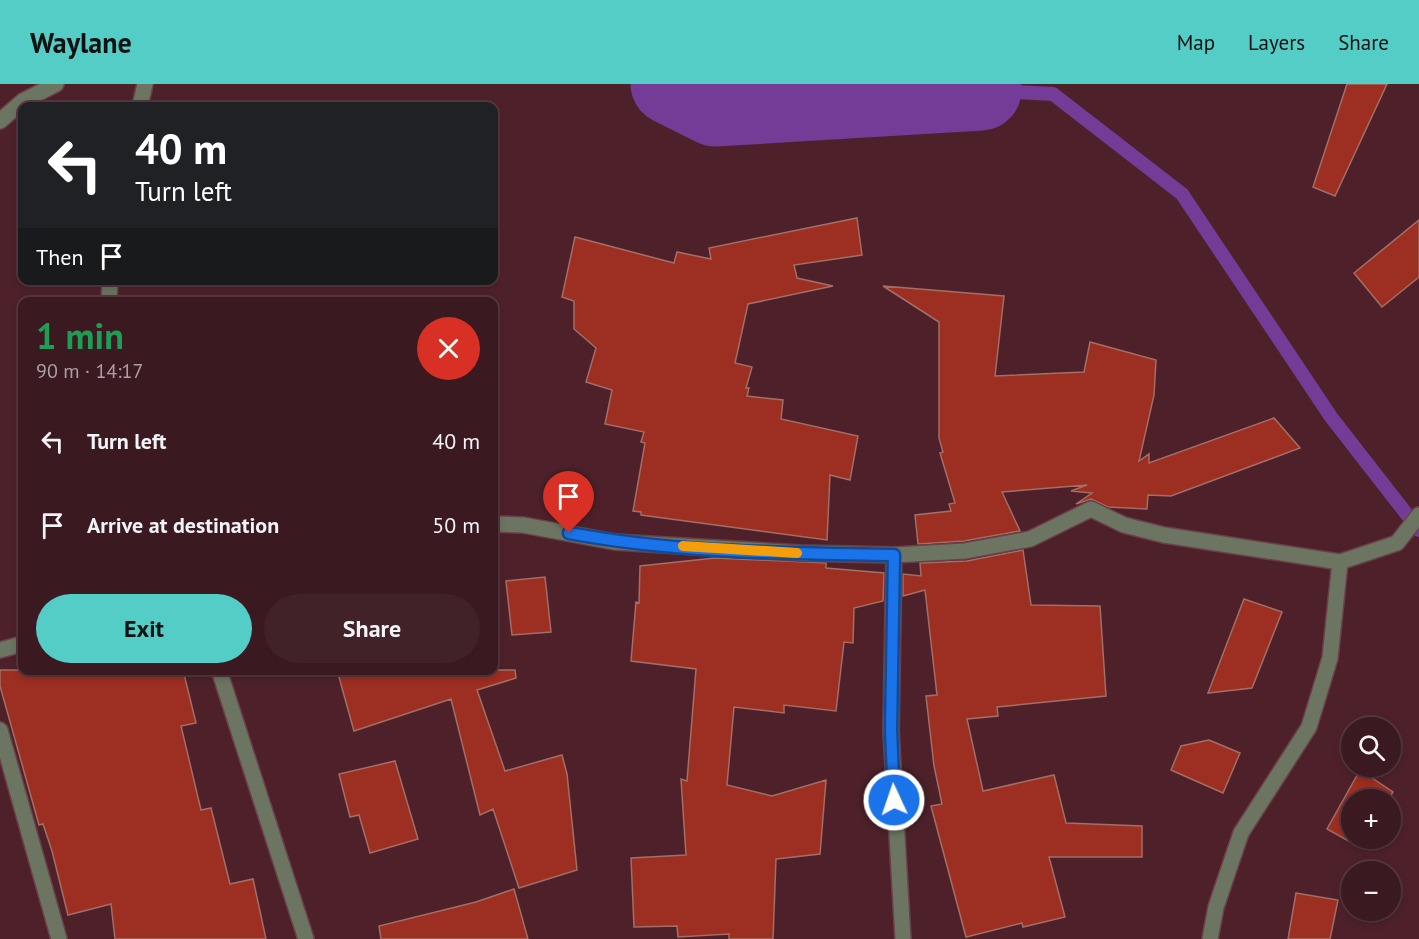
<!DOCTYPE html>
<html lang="en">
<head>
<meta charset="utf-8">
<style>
	:root { --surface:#3a1920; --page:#412229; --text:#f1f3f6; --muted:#aba0a5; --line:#54383e; --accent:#54cdc7 }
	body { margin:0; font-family:"PT Sans",sans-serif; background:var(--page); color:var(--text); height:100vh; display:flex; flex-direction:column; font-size:22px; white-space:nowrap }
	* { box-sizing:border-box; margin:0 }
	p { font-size:20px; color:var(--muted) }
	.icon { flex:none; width:33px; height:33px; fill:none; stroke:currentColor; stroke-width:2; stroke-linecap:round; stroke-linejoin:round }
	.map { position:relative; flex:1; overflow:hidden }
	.details { position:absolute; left:18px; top:213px; width:480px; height:378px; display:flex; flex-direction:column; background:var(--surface); border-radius:12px; box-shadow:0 3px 9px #0003,0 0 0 2px var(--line) }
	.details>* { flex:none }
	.banner { position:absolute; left:18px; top:18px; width:480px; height:183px; border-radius:12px; box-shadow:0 3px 9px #0003,0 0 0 2px var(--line); background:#202124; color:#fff; overflow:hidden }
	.fabs { position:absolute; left:1341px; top:633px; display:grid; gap:12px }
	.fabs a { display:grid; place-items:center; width:60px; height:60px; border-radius:50%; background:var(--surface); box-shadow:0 3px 9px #0003,0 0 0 2px var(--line); font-size:30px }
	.pin { position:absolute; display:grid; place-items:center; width:51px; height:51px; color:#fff; margin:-62px -26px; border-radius:50% 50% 50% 0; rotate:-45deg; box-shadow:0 0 6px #0007 }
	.pin .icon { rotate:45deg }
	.me { position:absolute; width:66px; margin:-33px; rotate:357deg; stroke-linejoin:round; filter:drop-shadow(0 0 4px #0008) }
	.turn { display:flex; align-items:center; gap:21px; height:126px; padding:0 18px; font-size:27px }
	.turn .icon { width:78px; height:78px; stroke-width:2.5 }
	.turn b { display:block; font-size:42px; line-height:51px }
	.then { display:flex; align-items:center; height:57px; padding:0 18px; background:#0003; gap:12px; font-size:22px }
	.round { display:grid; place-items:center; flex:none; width:63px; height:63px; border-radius:32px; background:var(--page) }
	.head { display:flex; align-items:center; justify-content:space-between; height:102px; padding:0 18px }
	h1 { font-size:36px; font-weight:700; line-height:45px; color:#1e9e55 }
	.cta { display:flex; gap:12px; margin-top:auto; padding:12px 18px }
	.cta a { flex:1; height:69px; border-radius:36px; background:var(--accent); color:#111; font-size:24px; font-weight:700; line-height:69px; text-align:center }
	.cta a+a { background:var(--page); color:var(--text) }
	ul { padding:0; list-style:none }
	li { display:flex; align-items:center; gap:18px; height:84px; padding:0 18px }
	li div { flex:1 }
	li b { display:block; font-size:22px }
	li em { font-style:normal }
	header { display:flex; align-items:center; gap:36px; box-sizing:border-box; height:84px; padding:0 30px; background:var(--accent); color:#111 }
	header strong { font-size:28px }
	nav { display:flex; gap:33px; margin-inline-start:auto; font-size:21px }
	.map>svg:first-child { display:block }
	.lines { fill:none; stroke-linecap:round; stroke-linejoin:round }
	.stream { stroke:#743c97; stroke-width:14 }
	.river { stroke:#743c97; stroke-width:81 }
	.building { fill:#9d2e22; stroke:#a26e65; stroke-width:1.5 }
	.minor-casing { stroke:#6a4149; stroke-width:18 }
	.minor { stroke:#6b7562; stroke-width:15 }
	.route-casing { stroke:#114b97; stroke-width:15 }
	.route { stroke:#1a73e8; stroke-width:10 }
	.slow { stroke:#f59e0b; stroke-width:10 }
</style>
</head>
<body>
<header>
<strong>Waylane</strong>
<nav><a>Map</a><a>Layers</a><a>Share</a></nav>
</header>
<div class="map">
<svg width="1419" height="855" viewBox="0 0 1419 855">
	<rect width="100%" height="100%" fill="#4e212a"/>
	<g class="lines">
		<!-- stream -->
		<path class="stream" d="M 981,6 L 1053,10 L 1182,110 L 1331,333 L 1419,446"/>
		<!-- river -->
		<path class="river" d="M 671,0 L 715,22 L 981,6"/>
	</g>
	<!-- building -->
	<path class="building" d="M 1347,0 L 1387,0 L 1335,112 L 1313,103 Z
		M 857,134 L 862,171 L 794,181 L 797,194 L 833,202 L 748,220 L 735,279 L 752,283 L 746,304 L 749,304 L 747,312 L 783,316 L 781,335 L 858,352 L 850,396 L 830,391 L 827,456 L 641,431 L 641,428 L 633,427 L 645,359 L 641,358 L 644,348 L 605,340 L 612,306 L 586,298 L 596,264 L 574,245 L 574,217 L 562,213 L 575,153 L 674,179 L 677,168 L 711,175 L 709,164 Z
		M 1419,136 L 1419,193 L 1382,223 L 1354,189 Z
		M 883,202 L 1004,212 L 995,292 L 1084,288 L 1090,258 L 1156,276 L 1154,311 L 1139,377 L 1149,370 L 1149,379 L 1274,334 L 1300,364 L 1171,412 L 1148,411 L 1147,425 L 1108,423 L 1091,415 L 1076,420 L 1092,409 L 1071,407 L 1087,401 L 1002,408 L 1020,447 L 964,457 L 918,460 L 915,431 L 951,427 L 949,420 L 955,419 L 940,369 L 943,368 L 939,354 L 939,238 Z
		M 1023,466 L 1031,521 L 1100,522 L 1106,612 L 997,623 L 998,632 L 967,635 L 983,707 L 1054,691 L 1066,739 L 1142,742 L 1142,773 L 1049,773 L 1065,833 L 1023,843 L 1022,839 L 966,853 L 931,722 L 942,720 L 934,682 L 926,612 L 937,611 L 925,506 L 903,512 L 903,490 L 921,492 L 920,479 L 967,477 Z
		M 715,474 L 826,479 L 826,484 L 884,489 L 883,517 L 854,524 L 853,559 L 844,558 L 836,627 L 784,621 L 784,629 L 734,623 L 727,701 L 772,712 L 826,696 L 820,770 L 776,775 L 773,855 L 729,855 L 729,850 L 678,853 L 677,842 L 634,843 L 631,774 L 686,771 L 681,695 L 687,697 L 696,585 L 631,577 L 636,518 L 639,519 L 640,482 Z
		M 545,493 L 551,548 L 512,551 L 506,497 Z
		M 1244,515 L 1282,528 L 1252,604 L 1208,609 Z
		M 0,586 L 183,586 L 196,639 L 181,642 L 201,726 L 211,724 L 230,800 L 253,795 L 266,855 L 115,855 L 111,820 L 68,831 L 52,767 L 43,740 L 39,741 L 0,602 Z
		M 337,586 L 515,586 L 516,594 L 477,606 L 505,687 L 562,671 L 567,690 L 577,786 L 519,804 L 493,725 L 480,731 L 451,615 L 354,647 Z
		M 1209,656 L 1240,669 L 1223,709 L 1171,686 L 1181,662 Z
		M 395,677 L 418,755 L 370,769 L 359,731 L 350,733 L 339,690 Z
		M 1360,686 L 1393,708 L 1388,716 L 1352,716 L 1352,754 L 1366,754 L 1361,764 L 1327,745 Z
		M 514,805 L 528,855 L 381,855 L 379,842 L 476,818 Z
		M 1296,809 L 1338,816 L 1330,855 L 1288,855 Z"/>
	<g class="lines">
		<!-- minor casing -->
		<g class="minor-casing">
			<path id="minor" d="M 140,22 L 145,0
				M 0,37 L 23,17 L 56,0
				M 109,218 L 110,196
				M 494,440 L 523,441 L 615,458 L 800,469 L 894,471 L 965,467 L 1030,455 L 1091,425 L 1124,441 L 1164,451 L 1340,478 L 1397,459 L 1419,431
				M 894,471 L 891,647 L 903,855
				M 0,566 L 22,560
				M 219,586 L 306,855
				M 0,646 L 59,855
				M 1210,855 L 1216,823 L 1241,749 L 1309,643 L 1330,574 L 1340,478"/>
		</g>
		<!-- minor -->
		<use href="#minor" class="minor"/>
	</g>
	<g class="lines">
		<!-- route casing -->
		<g class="route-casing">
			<path id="route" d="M 569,449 C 675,469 787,469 894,471 L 891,646 L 894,716"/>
		</g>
		<!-- route -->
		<use href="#route" class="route"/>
		<!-- slow -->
		<path class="slow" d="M 683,462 L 797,469"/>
	</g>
</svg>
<div class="fabs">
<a><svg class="icon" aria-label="search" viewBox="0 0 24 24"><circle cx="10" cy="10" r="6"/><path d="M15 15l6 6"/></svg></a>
<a>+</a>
<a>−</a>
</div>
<div class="pin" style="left:569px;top:449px;background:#d93025"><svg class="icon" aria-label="arrive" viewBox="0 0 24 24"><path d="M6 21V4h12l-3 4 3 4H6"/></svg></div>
<svg class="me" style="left:894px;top:716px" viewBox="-20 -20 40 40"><circle r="17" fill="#1a73e8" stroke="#fff" stroke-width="3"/><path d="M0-11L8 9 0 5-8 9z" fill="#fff"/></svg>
<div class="banner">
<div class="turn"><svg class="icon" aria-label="left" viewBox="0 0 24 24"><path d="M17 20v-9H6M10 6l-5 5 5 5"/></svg><div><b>40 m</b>Turn left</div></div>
<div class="then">Then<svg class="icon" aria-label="arrive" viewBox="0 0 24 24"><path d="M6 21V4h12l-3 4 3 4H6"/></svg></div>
</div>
<section class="details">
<div class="head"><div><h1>1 min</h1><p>90 m · 14:17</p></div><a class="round" style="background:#d93025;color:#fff"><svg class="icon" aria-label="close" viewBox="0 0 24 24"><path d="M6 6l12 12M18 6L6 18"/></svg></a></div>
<ul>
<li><svg class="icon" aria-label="left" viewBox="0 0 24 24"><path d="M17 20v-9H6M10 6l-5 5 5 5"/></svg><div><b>Turn left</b></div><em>40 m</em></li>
<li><svg class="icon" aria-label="arrive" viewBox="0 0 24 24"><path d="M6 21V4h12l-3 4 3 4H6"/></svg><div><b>Arrive at destination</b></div><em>50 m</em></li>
</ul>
<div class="cta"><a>Exit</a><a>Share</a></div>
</section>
</div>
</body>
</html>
